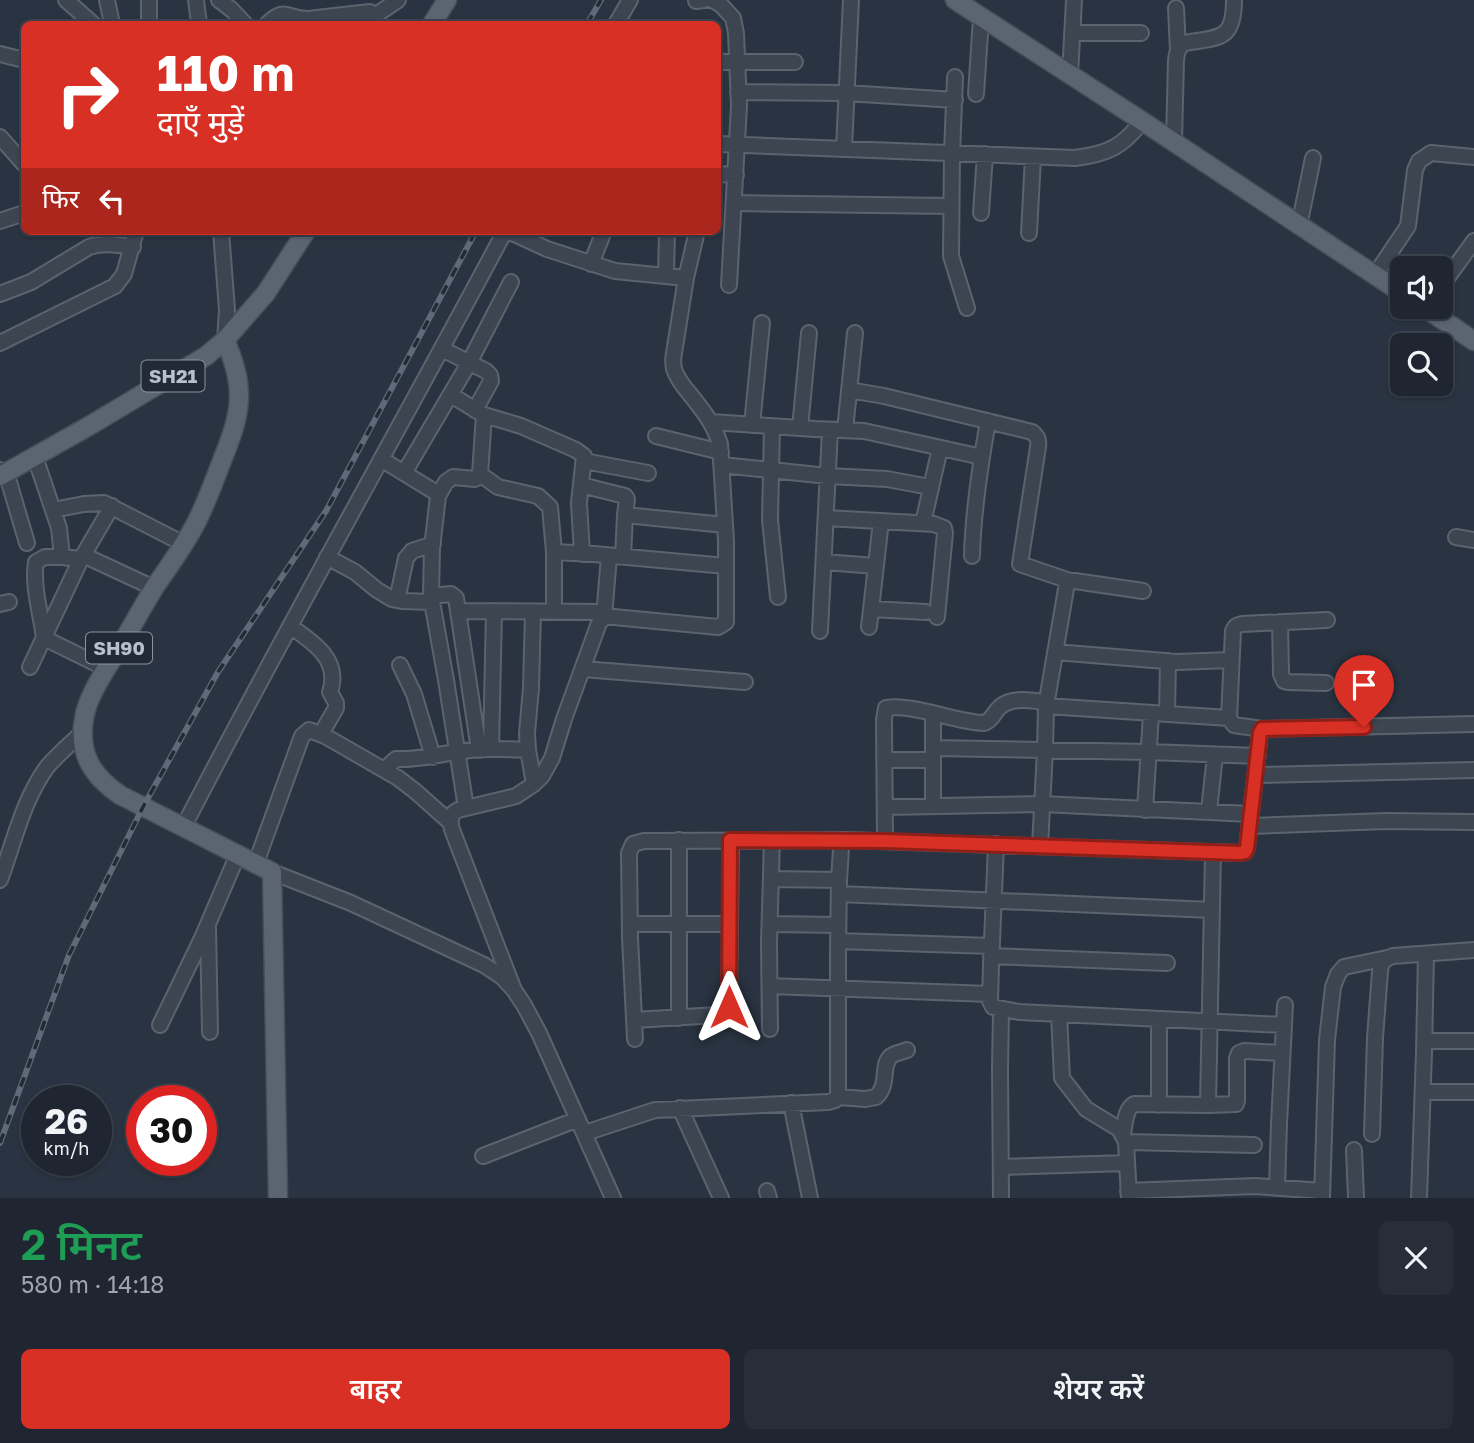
<!DOCTYPE html>
<html lang="hi">
<head>
<meta charset="utf-8">
<style>
	:root { --surface:#1f2631; --page:#272e39; --text:#f1f3f6; --muted:#a1a5ab; --line:#3c434d; --accent:#d93025 }
	body { margin:0; font-family:"Golos Text","Noto Sans Devanagari",sans-serif; background:var(--page); color:var(--text); height:100vh; display:flex; flex-direction:column; font-size:26px; white-space:nowrap }
	* { box-sizing:border-box; margin:0 }
	p { font-size:23px; color:var(--muted) }
	.icon { flex:none; width:38px; height:38px; fill:none; stroke:currentColor; stroke-width:2; stroke-linecap:round; stroke-linejoin:round }
	.map { position:relative; height:1198px; overflow:hidden }
	.details { display:flex; flex-direction:column; background:var(--surface); flex:1 }
	.details>* { flex:none }
	.banner { position:absolute; left:21px; top:21px; width:700px; height:214px; border-radius:10px; box-shadow:0 2px 5px #0004,0 0 0 2px var(--line); background:#d93025; color:#fff; overflow:hidden }
	.fabs { position:absolute; left:1390px; top:256px; display:grid; gap:14px }
	.fabs a { display:grid; place-items:center; width:63px; height:63px; border-radius:10px; background:var(--surface); box-shadow:0 2px 5px #0004,0 0 0 2px var(--line); font-size:35px }
	.speed { position:absolute; left:21px; top:1085px; display:flex; gap:14px; font-size:35px; font-weight:700; text-align:center }
	.speed>* { display:grid; place-content:center; width:91px; height:91px; border-radius:50%; background:var(--surface); box-shadow:0 2px 5px #0004,0 0 0 2px var(--line); line-height:1 }
	.speed small { font-size:18px; font-weight:400 }
	.speed .limit { border:10px solid #d22; background:#fff; color:#111 }
	.pin { position:absolute; display:grid; place-items:center; width:60px; height:60px; color:#fff; margin:-72px -30px; border-radius:50% 50% 50% 0; rotate:-45deg; box-shadow:0 0 7px #0007 }
	.pin .icon { rotate:45deg }
	.me { position:absolute; width:77px; margin:-38px; rotate:0deg; stroke-linejoin:round; filter:drop-shadow(0 0 5px #0008) }
	.turn { display:flex; align-items:center; gap:24px; height:147px; padding:0 21px; font-size:32px }
	.turn .icon { width:91px; height:91px; stroke-width:2.5 }
	.turn b { display:block; font-size:49px; line-height:60px }
	.then { display:flex; align-items:center; height:66px; padding:0 21px; background:#0003; gap:14px; font-size:26px }
	.round { display:grid; place-items:center; flex:none; width:74px; height:74px; border-radius:10px; background:var(--page) }
	.summary { display:flex; align-items:center; justify-content:space-between; height:119px; padding:0 21px }
	h1 { font-size:42px; font-weight:600; line-height:52px; color:#1e9e55 }
	.action { display:flex; gap:14px; margin-top:auto; padding:14px 21px }
	.action a { flex:1; height:80px; border-radius:10px; background:var(--accent); color:#fff; font-size:28px; font-weight:600; line-height:80px; text-align:center }
	.action a+a { background:var(--page); color:var(--text) }
	.map>svg:first-child { display:block }
	.lines { fill:none; stroke-linecap:round; stroke-linejoin:round }
	.minor-casing { stroke:#5b636e; stroke-width:18 }
	.major-casing { stroke:#464e5a; stroke-width:21 }
	.minor { stroke:#3d4551; stroke-width:14 }
	.major { stroke:#5b6471; stroke-width:18 }
	.rail-casing { stroke:#5f6977; stroke-width:6 }
	.rail { stroke:#212a36; stroke-width:3.5; stroke-dasharray:10; stroke-linecap:butt }
	.route-casing { stroke:#8d1f18; stroke-width:18 }
	.route { stroke:#d93025; stroke-width:12 }
	.labels { text-anchor:middle; stroke-width:6; stroke-linejoin:round; paint-order:stroke }
	.shield { fill:#212a36; stroke:#8c939e; stroke-width:2 }
	.shield-label { font-size:19px; font-weight:bold; fill:#bac0cb }
</style>
</head>
<body>
<div class="map">
<svg width="1474" height="1198" viewBox="0 0 1474 1198">
	<rect width="100%" height="100%" fill="#293341"/>
	<g class="lines">
		<!-- minor casing -->
		<g class="minor-casing">
			<path id="minor" d="M 66,0 L 93,24
				M 107,0 L 112,24
				M 149,0 L 149,24
				M 196,0 L 199,24
				M 219,0 L 232,10 L 245,24
				M 712,0 L 721,5 L 733,18 L 736,33 L 739,106 L 729,285
				M 696,1 L 704,0
				M 1176,8 L 1178,51
				M 267,24 C 286,6 286,19 308,19 L 370,12
				M 374,24 L 376,15 L 398,0
				M 616,24 L 630,0
				M 1072,33 L 1141,33
				M 0,54 L 24,60
				M 718,62 L 795,62
				M 1070,75 L 1074,0
				M 955,77 L 952,153 L 951,256 L 967,308
				M 738,92 L 846,93 L 955,100
				M 976,94 L 981,18
				M 0,137 L 24,164
				M 1174,142 L 1176,60 C 1177,52 1178,47 1185,43 C 1219,37 1234,41 1234,0
				M 718,144 L 1075,158 C 1107,154 1123,147 1142,121
				M 844,148 L 851,0
				M 718,174 L 736,175
				M 734,203 L 951,206
				M 981,213 L 985,154
				M 0,221 L 24,213
				M 1299,226 L 1313,158
				M 221,231 L 227,310 L 225,340
				M 508,231 L 547,249 L 615,271 L 686,278
				M 1029,233 L 1033,157
				M 591,264 L 604,231
				M 666,275 L 667,231
				M 1375,275 L 1408,226 L 1415,170 L 1419,161 L 1431,153 L 1474,157
				M 1440,288 L 1474,241
				M 0,294 L 31,282 L 89,247 C 104,242 118,245 133,247
				M 0,343 L 115,286 L 124,274 L 136,231
				M 442,349 L 486,371 L 490,375 L 491,381 L 475,410
				M 849,390 L 884,396 L 1032,432 C 1038,437 1039,440 1038,447 L 1020,564 L 1070,581
				M 451,395 L 484,415 L 521,426 L 576,450 L 584,456 L 579,503 L 582,554
				M 711,422 L 815,429 L 864,431 L 982,457
				M 752,425 L 762,323
				M 772,426 L 770,520 L 778,597
				M 800,428 L 809,333
				M 845,430 L 855,333
				M 656,436 L 721,452
				M 381,459 L 435,492 L 438,496 L 432,548 L 431,596 L 446,680 L 466,808
				M 584,461 L 648,473
				M 722,465 L 828,476 L 887,479 L 930,487
				M 0,470 L 6,472 L 27,543
				M 404,473 L 469,363 L 511,282
				M 480,474 L 498,487 L 538,496 L 550,507 L 554,552 L 554,612
				M 581,485 L 625,496 L 627,499 L 625,515 L 623,557
				M 438,496 L 446,482 L 453,477 L 475,479 L 480,474 L 484,415
				M 53,510 L 84,504 L 104,503 L 184,544
				M 625,515 L 725,525
				M 826,518 L 934,524 L 944,528 L 945,533 L 937,617
				M 923,523 L 940,448
				M 1456,537 L 1474,540
				M 554,552 L 594,554 L 726,566
				M 83,555 L 154,588
				M 972,556 C 973,511 980,466 988,421
				M 62,557 L 45,557 L 36,562 C 32,586 41,614 44,638 L 107,669
				M 327,557 L 355,572 L 377,590 L 392,599 L 402,601 L 432,602
				M 81,559 L 112,506
				M 824,562 L 876,566
				M 431,596 L 451,594 L 456,598 L 479,750
				M 397,600 L 406,558 L 412,551 L 433,544
				M 0,604 L 9,602
				M 871,609 L 926,612
				M 458,611 L 605,612
				M 533,612 L 531,688 L 527,733 L 528,750 L 534,784
				M 604,617 L 609,556
				M 1280,622 L 1281,674 L 1284,681 L 1288,682 L 1326,683
				M 290,626 C 313,642 341,660 330,692 L 336,703 L 336,708 L 321,734
				M 869,627 L 881,521
				M 820,631 L 830,430
				M 1055,652 L 1177,662 L 1231,660
				M 400,665 L 414,694 L 433,757
				M 30,667 L 81,559 L 62,557 L 59,528 L 35,457
				M 583,669 L 745,682
				M 1046,706 L 1229,718
				M 1167,714 L 1168,661
				M 1262,729 L 1234,725 L 1229,718 L 1233,631 C 1235,626 1237,625 1242,624 L 1327,620
				M 934,748 L 1149,752 L 1258,756
				M 491,749 L 494,611
				M 884,760 L 933,760
				M 384,770 L 396,759 C 417,760 435,755 456,752 C 480,748 504,749 528,750
				M 1256,775 L 1474,770
				M 933,806 L 933,714
				M 885,807 L 1042,804 L 1251,814
				M 1145,810 L 1151,714
				M 1209,811 L 1215,755
				M 184,826 C 287,626 399,430 505,231
				M 1250,826 L 1386,821 L 1474,822
				M 679,840 L 679,1018
				M 885,841 L 884,719 L 886,708 C 911,703 955,722 984,723 C 993,720 993,713 1000,707 C 1012,696 1032,701 1046,702
				M 996,844 L 991,966 L 990,1001 L 993,1007 L 1019,1012 L 1284,1025
				M 1040,846 L 1045,750 L 1046,706 L 1067,583 L 1070,581 L 1075,581 L 1143,591
				M 256,863 L 302,736 L 309,730 L 325,736 L 398,778 L 415,791 L 451,823
				M 272,872 L 351,903 L 484,965 L 502,977 L 514,990 L 524,1005 L 539,1033 L 613,1198
				M 771,879 L 839,880
				M 0,880 C 14,842 23,800 47,767 C 58,754 71,743 83,732
				M 839,894 L 1212,910
				M 630,924 L 730,924
				M 770,924 L 838,925
				M 208,928 L 210,1032
				M 838,941 L 992,946
				M 991,956 L 1167,963
				M 770,986 L 990,994
				M 514,990 L 456,840 C 452,829 445,817 458,810 L 516,796 L 534,784 L 542,776 L 552,758 L 564,719 L 599,623 L 604,617 L 614,617 L 718,627 L 726,622 L 726,541 L 720,444 C 714,424 702,409 689,393 C 683,386 677,378 674,369 C 673,364 673,358 674,353 L 686,278 L 697,231
				M 1059,1014 L 1062,1078 L 1086,1109 L 1119,1129 L 1126,1142 L 1129,1198
				M 1159,1019 L 1159,1105
				M 634,1020 L 718,1015 L 727,1011 L 729,1007 L 731,840
				M 160,1025 L 202,938 L 238,854
				M 770,1029 L 769,943 L 772,840
				M 635,1039 L 630,938 L 629,853 L 633,844 L 644,841 L 847,840
				M 1424,1041 L 1474,1041
				M 1423,1092 L 1474,1092
				M 838,1097 L 865,1099 L 876,1097 C 890,1084 880,1066 891,1056 C 895,1053 903,1052 907,1050
				M 791,1103 L 810,1198
				M 1208,1105 L 1213,853
				M 680,1108 L 721,1198
				M 585,1133 L 655,1110 L 828,1102 L 835,1100 L 838,1097 L 838,952 L 839,880 L 841,849 L 843,843 L 847,840 L 1240,853 L 1245,852 L 1247,848 L 1260,733 L 1262,729 L 1474,724
				M 1123,1134 C 1125,1124 1125,1109 1134,1104 L 1208,1105 L 1236,1104 L 1237,1101 L 1237,1058 L 1239,1053 L 1244,1051 L 1282,1053
				M 1372,1134 L 1375,1038 L 1380,971 C 1381,962 1384,959 1393,956 L 1474,950
				M 1126,1142 L 1254,1145
				M 1354,1150 L 1356,1198
				M 483,1156 L 578,1119
				M 1001,1167 L 1127,1163
				M 1277,1187 L 1279,1124 L 1285,1005
				M 767,1191 L 769,1198
				M 1128,1191 L 1255,1186 L 1322,1191
				M 1001,1198 L 1000,1069 L 1001,1010
				M 1322,1198 L 1327,1040 L 1333,987 L 1338,974 L 1344,967 L 1387,958
				M 1419,1198 L 1424,1052 L 1426,954"/>
		</g>
		<!-- major casing -->
		<g class="major-casing">
			<path id="major" d="M 955,0 L 1142,121 L 1402,293
				M 432,24 L 447,0
				M 1422,306 L 1474,341
				M 225,340 C 233,358 239,376 239,396 C 239,417 231,438 223,458 C 215,479 207,501 197,521 C 185,545 169,566 154,588 C 142,608 131,628 119,648 C 107,668 87,696 84,719 C 78,753 92,776 120,795 L 272,872 L 278,1198
				M 0,476 L 89,426 L 206,356 L 225,340 L 266,293 L 306,231"/>
		</g>
		<!-- minor -->
		<use href="#minor" class="minor"/>
		<!-- major -->
		<use href="#major" class="major"/>
		<!-- rail casing -->
		<g class="rail-casing">
			<path id="rail" d="M 587,24 L 601,0
				M 0,1143 L 69,955 L 143,807 L 218,672 L 326,511 L 476,231"/>
		</g>
		<!-- rail -->
		<use href="#rail" class="rail"/>
	</g>
	<g class="lines">
		<!-- route casing -->
		<g class="route-casing">
			<path id="route" d="M 729,1007 L 730,840 L 885,841 L 1240,853 L 1245,852 L 1247,848 L 1260,733 L 1262,729 L 1364,727"/>
		</g>
		<!-- route -->
		<use href="#route" class="route"/>
	</g>
	<g class="labels">
		<!-- shield labels -->
		<g class="shield">
			<rect x="141.5" y="360.5" width="63" height="31" rx="5"/>
			<rect x="86" y="632.5" width="66" height="31" rx="5"/>
		</g>
		<g class="shield-label">
			<text x="173" y="383">SH21</text>
			<text x="119" y="655">SH90</text>
		</g>
	</g>
</svg>
<div class="fabs">
<a><svg class="icon" aria-label="sound" viewBox="0 0 24 24"><path d="M4 9h4l5-4v14l-5-4H4zM17 9q2 3 0 6"/></svg></a>
<a><svg class="icon" aria-label="search" viewBox="0 0 24 24"><circle cx="10" cy="10" r="6"/><path d="M15 15l6 6"/></svg></a>
</div>
<div class="speed"><div>26<small>km/h</small></div><div class="limit">30</div></div>
<div class="pin" style="left:1364px;top:727px;background:#d93025"><svg class="icon" aria-label="arrive" viewBox="0 0 24 24"><path d="M6 21V4h12l-3 4 3 4H6"/></svg></div>
<svg class="me" style="left:729px;top:1007px" viewBox="-20 -20 40 40"><path d="M0-17L14 15 0 8-14 15z" fill="#d93025" stroke="#fff" stroke-width="4"/></svg>
<div class="banner">
<div class="turn"><svg class="icon" aria-label="right" viewBox="0 0 24 24"><path d="M7 20v-9h11M14 6l5 5-5 5"/></svg><div><b>110 m</b>दाएँ मुड़ें</div></div>
<div class="then">फिर<svg class="icon" aria-label="left" viewBox="0 0 24 24"><path d="M17 20v-9H6M10 6l-5 5 5 5"/></svg></div>
</div>
</div>
<section class="details">
<div class="summary"><div><h1>2 मिनट</h1><p>580 m · 14:18</p></div><a class="round"><svg class="icon" aria-label="close" viewBox="0 0 24 24"><path d="M6 6l12 12M18 6L6 18"/></svg></a></div>
<div class="action"><a>बाहर</a><a>शेयर करें</a></div>
</section>
</body>
</html>
